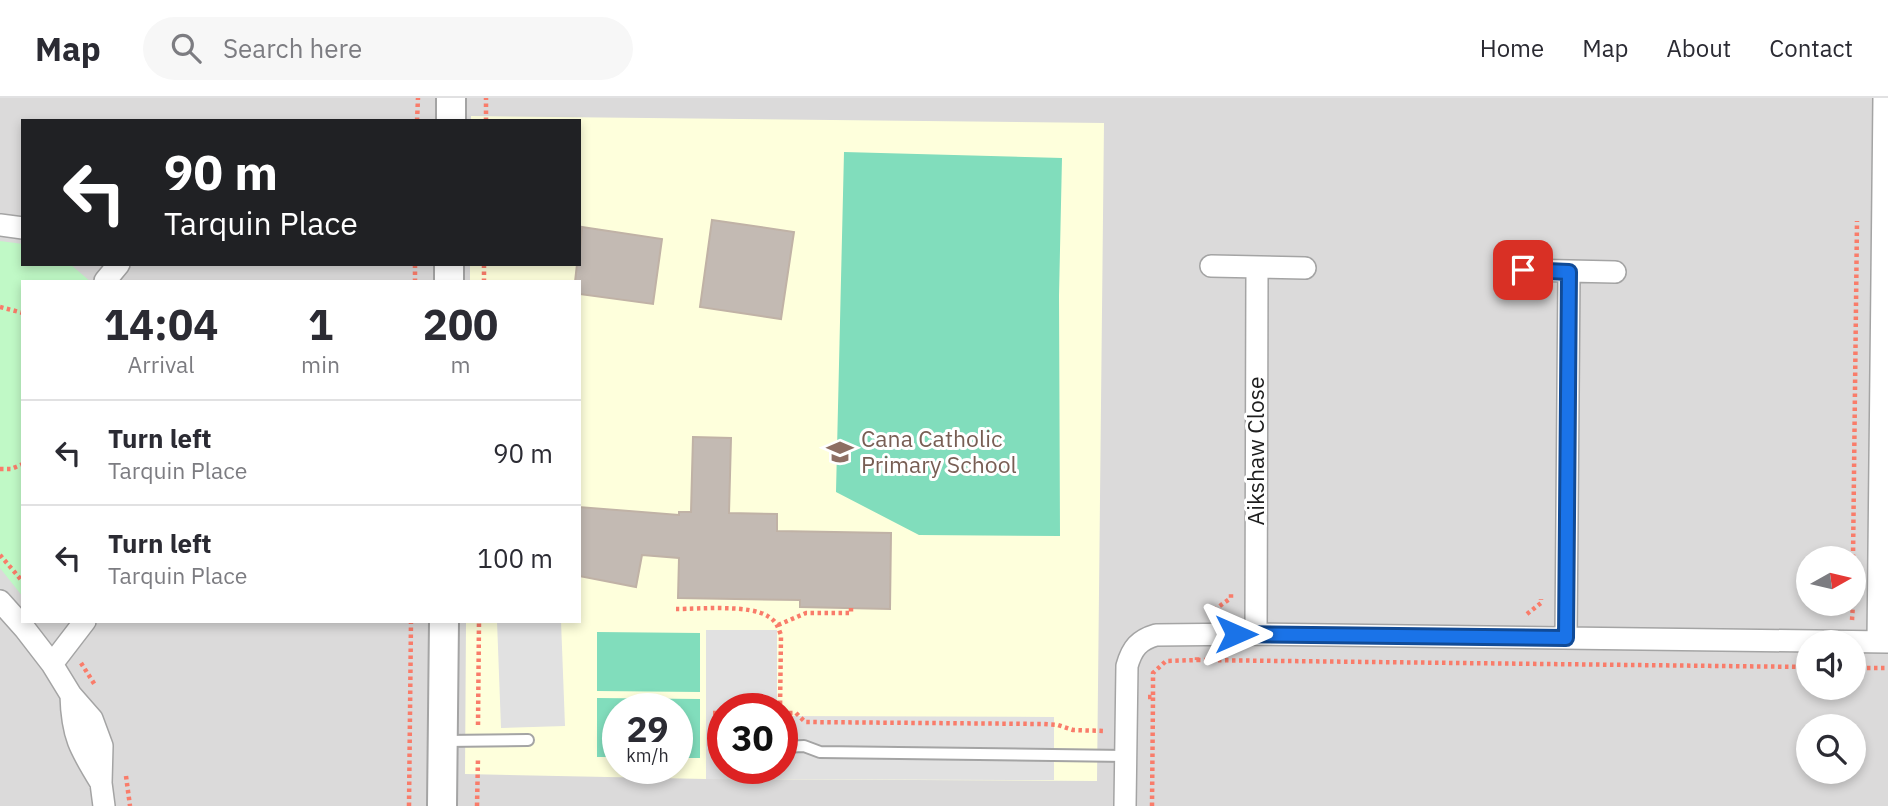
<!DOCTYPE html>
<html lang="en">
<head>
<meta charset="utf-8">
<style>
	:root { --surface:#fff; --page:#f7f7f7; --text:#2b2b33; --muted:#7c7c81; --line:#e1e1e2 }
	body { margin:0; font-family:"IBM Plex Sans",sans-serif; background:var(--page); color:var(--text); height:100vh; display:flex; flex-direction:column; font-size:26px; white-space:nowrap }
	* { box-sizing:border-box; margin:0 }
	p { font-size:23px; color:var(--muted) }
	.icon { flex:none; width:38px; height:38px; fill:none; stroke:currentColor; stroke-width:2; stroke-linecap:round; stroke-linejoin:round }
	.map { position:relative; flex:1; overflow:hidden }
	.drawer { position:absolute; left:21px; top:182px; width:560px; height:343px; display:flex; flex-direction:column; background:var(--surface); border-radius:0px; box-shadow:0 4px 10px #0003 }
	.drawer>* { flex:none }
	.top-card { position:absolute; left:21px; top:21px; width:560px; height:147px; border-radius:0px; box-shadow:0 4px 10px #0003; background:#202124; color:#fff; overflow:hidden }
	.needle { width:46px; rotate:82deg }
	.fabs { position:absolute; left:1796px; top:448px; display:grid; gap:14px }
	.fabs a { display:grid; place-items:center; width:70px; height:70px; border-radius:50%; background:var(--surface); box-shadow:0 4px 10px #0003; font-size:35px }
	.speed { position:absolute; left:602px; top:595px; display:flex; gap:14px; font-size:35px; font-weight:700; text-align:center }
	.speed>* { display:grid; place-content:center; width:91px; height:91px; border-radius:50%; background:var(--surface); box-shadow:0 4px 10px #0003; line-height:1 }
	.speed small { font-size:18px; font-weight:400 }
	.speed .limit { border:10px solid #d22; background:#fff; color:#111 }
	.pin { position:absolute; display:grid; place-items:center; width:60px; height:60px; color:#fff; margin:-30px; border-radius:14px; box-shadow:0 4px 10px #0006 }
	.me { position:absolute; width:77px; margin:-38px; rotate:90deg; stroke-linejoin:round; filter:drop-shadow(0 0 5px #0008) }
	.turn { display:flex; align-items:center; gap:24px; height:147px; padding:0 28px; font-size:32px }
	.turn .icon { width:91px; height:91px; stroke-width:2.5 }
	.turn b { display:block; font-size:49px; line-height:60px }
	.eta { display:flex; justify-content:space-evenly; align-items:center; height:119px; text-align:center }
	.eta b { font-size:42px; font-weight:700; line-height:49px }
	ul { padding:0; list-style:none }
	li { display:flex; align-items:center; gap:21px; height:105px; padding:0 28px; border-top:2px solid var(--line) }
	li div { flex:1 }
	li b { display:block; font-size:26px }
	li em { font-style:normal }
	header { display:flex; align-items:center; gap:42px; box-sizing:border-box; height:98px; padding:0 35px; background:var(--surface); border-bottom:2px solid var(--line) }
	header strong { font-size:33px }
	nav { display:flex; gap:38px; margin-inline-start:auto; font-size:24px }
	.search { width:490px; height:63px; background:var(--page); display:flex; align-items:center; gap:18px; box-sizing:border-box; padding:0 24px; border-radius:38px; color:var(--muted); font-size:26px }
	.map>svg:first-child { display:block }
	.residential { fill:#dbdada; fill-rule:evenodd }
	.education { fill:#feffdc; fill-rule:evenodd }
	.park { fill:#c0f9c6 }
	.pitch { fill:#81ddbc }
	.parking { fill:#e1e1e1 }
	.building { fill:#c3bab3; stroke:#c0b2a6; stroke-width:2 }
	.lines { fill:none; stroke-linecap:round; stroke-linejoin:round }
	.service-casing { stroke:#a4a4a4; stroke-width:14 }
	.minor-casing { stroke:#a4a4a4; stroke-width:24 }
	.tertiary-casing { stroke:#a4a4a4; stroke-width:32 }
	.path { stroke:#f97c6a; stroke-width:4.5; stroke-dasharray:3.5 3.5; stroke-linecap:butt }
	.service { stroke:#fff; stroke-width:10 }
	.minor { stroke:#fff; stroke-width:21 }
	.tertiary { stroke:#fff; stroke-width:28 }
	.route-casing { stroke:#114b97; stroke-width:18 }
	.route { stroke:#1a73e8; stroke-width:12 }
	.labels { text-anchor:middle; stroke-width:6; stroke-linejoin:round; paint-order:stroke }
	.education-label { font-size:23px; fill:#785e54; stroke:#fff; text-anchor:start }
	.street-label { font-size:23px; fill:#1d1d1d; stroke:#fff }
</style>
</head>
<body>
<header>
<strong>Map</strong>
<div class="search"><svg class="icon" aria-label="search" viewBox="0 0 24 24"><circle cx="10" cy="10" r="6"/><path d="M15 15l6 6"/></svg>Search here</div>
<nav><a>Home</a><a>Map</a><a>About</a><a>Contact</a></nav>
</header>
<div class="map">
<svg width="1888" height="708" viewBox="0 0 1888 708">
	<rect width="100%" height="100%" fill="#eeebe3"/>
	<!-- residential -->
	<path class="residential" d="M 0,0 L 1888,0 L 1888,708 L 0,708 ZM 23,23 L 579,23 L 579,166 L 23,166 ZM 23,184 L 579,184 L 579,523 L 23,523 ZM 1808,460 L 1853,460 L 1853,506 L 1808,506 ZM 1808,544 L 1853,544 L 1853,590 L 1808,590 ZM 618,611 L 677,611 L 677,670 L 618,670 ZM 723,611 L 782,611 L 782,670 L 723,670 ZM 1808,628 L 1853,628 L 1853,674 L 1808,674 Z"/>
	<!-- education -->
	<path class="education" d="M 471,18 L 1104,25 L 1097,683 L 706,681 L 465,676 L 466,523 L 579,523 L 579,184 L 470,184 L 470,166 L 579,166 L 579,23 L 471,23 ZM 618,611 L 677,611 L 677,670 L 618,670 ZM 723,611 L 782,611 L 782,670 L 723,670 Z"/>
	<!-- park -->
	<path class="park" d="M 0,143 L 23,146 L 23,166 L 70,166 L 91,184 L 23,184 L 23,499 L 0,470 Z"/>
	<!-- pitch -->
	<path class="pitch" d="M 844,54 L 1062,60 L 1059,198 L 1060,438 L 919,437 L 836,394 Z
		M 597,534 L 700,535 L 700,594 L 597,593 Z
		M 597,600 L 700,601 L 700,660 L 677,660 L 677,611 L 618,611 L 618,659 L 597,659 Z"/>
	<!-- parking -->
	<path class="parking" d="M 497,523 L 561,523 L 565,628 L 501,630 Z
		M 706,532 L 777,532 L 777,611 L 723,611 L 723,670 L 782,670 L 782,618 L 1054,619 L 1054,682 L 706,681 Z"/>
	<!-- building -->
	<path class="building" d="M 712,122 L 794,134 L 781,221 L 700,209 Z
		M 582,129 L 662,141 L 653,206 L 579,196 L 579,184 L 575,184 L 577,166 L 579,166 Z
		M 693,339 L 731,340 L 729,415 L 777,416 L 777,433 L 891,435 L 890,511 L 800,509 L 800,502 L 678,500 L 679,460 L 642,457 L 636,489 L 579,478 L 579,409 L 679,417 L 679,414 L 691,414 Z"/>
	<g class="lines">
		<!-- service casing -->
		<g class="service-casing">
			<path id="service" d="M 445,643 L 528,642
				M 715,649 L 723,649
				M 782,649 L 804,648 L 820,654 L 1126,658"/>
		</g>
		<!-- minor casing -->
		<g class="minor-casing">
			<path id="minor" d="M 0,127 L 23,130
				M 1211,168 L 1305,170
				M 1523,172 L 1615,174
				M 105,183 L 119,166
				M 0,503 L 25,531 L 52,566 L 71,597 L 92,621 L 102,648 L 101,685 L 104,708
				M 1256,536 L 1257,170
				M 1566,540 L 1569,174
				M 1878,544 L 1884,0
				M 52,566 L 85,523
				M 71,597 C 72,638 80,651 101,685
				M 1125,708 L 1127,568 C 1132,550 1139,542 1156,537 L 1256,536 L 1888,544"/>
		</g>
		<!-- tertiary casing -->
		<g class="tertiary-casing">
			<path id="tertiary" d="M 451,23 L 451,0
				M 449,184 L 449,166
				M 442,708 L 444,523"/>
		</g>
		<!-- path -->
		<path class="path" d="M 417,23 L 418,0
			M 486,23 L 486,0
			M 415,184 L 415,166
			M 484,184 L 484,166
			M 0,209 L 23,215
			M 0,371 L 11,371 L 23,366
			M 0,457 L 23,484
			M 1853,460 L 1857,123
			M 676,511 C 699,511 751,506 769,519 C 776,523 778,529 781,537 L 780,611
			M 1214,512 L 1231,500 L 1231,495
			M 1527,516 L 1541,505 L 1541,501
			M 1852,522 L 1853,506
			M 778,527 L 806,515 L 851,515 L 851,510
			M 1197,562 L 1808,569
			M 81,565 L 95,587
			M 1853,570 L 1888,570
			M 1148,599 L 1153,599 L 1153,575 L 1166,563 L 1197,562 L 1197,557
			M 713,615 L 723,615
			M 782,615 L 796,615 L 805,624 L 1044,626 L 1058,627 L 1073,632 L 1106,633
			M 478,627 L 479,523
			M 126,678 L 130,708
			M 409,708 L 411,523
			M 477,708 L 478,660
			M 1152,708 L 1153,599"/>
		<!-- service -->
		<use href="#service" class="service"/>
		<!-- minor -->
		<use href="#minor" class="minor"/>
		<!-- tertiary -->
		<use href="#tertiary" class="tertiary"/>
	</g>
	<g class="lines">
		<!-- route casing -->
		<g class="route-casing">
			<path id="route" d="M 1236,536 L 1566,540 L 1569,174 L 1523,172"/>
		</g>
		<!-- route -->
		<use href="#route" class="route"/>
	</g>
	<!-- icons -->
	<defs>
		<g id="school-bare" transform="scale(2.1)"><path d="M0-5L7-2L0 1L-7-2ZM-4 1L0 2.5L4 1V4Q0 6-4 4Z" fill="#8d6e63" stroke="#fff" stroke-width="2.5" paint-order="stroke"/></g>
	</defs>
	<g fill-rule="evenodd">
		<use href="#school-bare" x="840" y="354"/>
	</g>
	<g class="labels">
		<!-- education labels -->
		<g class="education-label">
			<text x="861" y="349">Cana Catholic<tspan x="861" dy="26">Primary School</tspan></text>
		</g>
		<!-- street labels -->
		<g class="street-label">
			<text transform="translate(1256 353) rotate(-90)" y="8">Aikshaw Close</text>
		</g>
	</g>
</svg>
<div class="fabs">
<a><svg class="needle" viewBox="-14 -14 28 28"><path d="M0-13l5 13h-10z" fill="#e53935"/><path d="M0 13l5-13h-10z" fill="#7c7c81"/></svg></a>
<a><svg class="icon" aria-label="sound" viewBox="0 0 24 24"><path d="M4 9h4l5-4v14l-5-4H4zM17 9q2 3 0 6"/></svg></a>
<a><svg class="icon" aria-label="search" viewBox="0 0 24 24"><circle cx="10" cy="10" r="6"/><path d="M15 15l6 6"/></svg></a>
</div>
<div class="speed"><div>29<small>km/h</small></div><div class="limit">30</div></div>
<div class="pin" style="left:1523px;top:172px;background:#d93025"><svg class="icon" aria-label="arrive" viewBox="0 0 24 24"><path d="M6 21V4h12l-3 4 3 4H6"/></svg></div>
<svg class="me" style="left:1236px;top:536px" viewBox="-20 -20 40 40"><path d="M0-17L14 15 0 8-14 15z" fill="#1a73e8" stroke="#fff" stroke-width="4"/></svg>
<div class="top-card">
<div class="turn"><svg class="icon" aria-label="left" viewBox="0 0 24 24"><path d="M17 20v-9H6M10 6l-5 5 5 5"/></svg><div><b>90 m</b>Tarquin Place</div></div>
</div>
<section class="drawer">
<div class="eta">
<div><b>14:04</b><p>Arrival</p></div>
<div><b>1</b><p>min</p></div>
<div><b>200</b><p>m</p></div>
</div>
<ul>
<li><svg class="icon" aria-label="left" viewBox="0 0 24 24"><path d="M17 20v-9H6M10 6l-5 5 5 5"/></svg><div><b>Turn left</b><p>Tarquin Place</p></div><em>90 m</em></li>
<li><svg class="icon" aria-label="left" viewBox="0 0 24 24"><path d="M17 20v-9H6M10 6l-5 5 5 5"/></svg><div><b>Turn left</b><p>Tarquin Place</p></div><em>100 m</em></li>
</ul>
</section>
</div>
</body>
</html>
